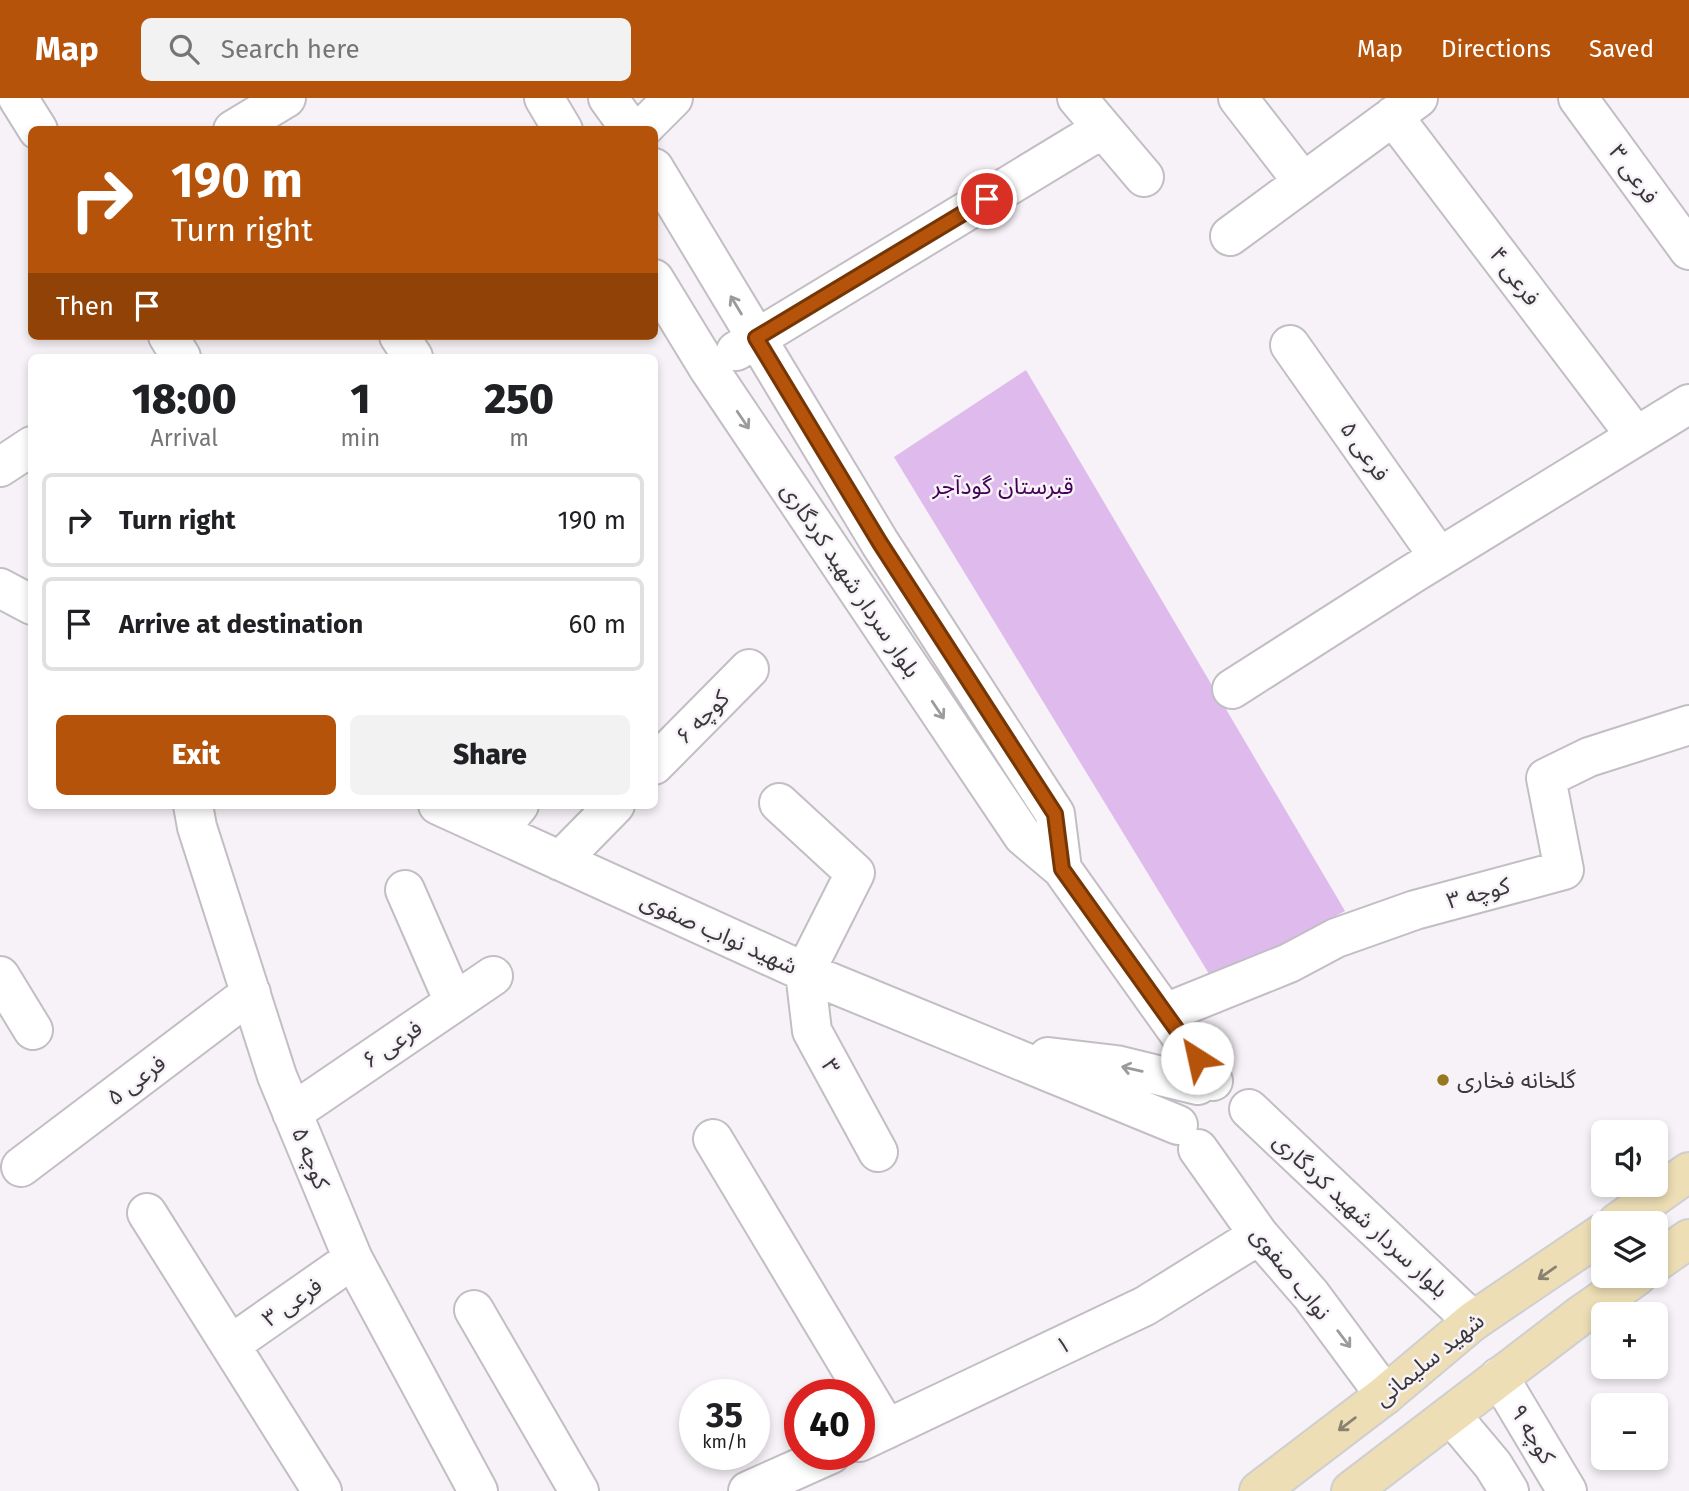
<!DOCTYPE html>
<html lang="en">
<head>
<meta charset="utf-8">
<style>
	:root { --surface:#fff; --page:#f2f2f2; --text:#202124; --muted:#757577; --line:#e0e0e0; --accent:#b45309 }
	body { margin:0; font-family:"Fira Sans","Noto Sans Arabic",sans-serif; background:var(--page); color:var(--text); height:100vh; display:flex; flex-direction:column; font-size:26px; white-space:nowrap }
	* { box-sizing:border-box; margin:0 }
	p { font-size:23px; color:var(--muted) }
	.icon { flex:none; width:38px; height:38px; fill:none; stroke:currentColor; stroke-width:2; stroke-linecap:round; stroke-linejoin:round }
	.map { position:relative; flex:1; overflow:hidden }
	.details { position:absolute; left:28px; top:256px; width:630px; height:455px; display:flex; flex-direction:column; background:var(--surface); border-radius:10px; box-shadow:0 4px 10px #0003 }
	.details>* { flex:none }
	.hud { position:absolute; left:28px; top:28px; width:630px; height:214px; border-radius:10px; box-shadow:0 4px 10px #0003; background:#b45309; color:#fff; overflow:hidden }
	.controls { position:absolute; left:1591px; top:1022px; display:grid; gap:14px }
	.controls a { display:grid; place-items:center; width:77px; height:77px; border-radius:10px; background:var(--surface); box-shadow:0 4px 10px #0003; font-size:35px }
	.speed { position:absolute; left:679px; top:1281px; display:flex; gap:14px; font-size:35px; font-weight:700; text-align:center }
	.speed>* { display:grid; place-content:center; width:91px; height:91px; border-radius:50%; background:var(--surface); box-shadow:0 4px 10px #0003; line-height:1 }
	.speed small { font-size:18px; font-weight:400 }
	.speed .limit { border:10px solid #d22; background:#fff; color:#111 }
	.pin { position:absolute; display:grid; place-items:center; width:60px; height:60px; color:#fff; margin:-30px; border:4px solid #fff; border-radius:50%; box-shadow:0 2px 7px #0007 }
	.me { position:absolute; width:77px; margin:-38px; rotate:325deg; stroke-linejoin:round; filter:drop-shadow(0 0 5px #0008) }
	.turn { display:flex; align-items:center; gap:24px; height:147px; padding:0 28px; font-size:32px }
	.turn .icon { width:91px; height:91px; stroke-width:2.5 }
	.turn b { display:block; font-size:49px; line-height:60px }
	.then { display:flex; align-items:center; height:66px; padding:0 28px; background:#0003; gap:14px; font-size:26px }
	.eta { display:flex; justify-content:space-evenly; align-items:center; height:119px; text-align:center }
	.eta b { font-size:42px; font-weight:800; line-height:49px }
	.action { display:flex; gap:14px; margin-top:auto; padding:14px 28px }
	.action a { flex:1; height:80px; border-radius:10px; background:var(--accent); color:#fff; font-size:28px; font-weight:800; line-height:80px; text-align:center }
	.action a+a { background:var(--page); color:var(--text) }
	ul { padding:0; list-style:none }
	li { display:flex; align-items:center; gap:21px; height:94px; margin:0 14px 10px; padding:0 14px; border:4px solid var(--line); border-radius:10px }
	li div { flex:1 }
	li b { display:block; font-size:26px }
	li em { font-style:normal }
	header { display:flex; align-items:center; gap:42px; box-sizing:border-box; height:98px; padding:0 35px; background:var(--accent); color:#fff }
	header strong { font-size:33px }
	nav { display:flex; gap:38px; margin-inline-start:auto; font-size:24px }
	.search { width:490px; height:63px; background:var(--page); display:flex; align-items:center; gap:18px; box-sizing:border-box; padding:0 24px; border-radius:10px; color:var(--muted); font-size:26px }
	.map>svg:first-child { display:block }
	.green { fill:#dfbaed }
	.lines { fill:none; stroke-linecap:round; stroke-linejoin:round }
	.minor-casing { stroke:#c2bec4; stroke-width:42 }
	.major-casing { stroke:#cfcfd0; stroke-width:42 }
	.minor { stroke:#fff; stroke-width:38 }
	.major { stroke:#eddeb5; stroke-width:38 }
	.oneway { stroke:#9c9b9c }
	.oneway2 { stroke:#8a8271 }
	.route-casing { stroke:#753606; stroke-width:18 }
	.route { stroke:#b45309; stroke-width:12 }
	.poi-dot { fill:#957820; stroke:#f6f2f7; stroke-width:2.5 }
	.labels { text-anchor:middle; stroke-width:5; stroke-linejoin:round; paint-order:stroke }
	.street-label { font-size:23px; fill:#39373a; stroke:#f6f2f7 }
	.park-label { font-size:23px; fill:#430056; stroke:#f6f2f7 }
	.poi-label { font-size:23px; fill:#39373a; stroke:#f6f2f7; text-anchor:start }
</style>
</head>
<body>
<header>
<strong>Map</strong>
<div class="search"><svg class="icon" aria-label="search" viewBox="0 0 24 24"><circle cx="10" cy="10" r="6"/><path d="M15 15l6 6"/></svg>Search here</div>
<nav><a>Map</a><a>Directions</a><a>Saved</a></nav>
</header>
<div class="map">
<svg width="1689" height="1393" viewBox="0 0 1689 1393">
	<rect width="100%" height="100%" fill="#f6f2f7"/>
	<!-- green -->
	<path class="green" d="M 1026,272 L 1345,813 L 1214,884 L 894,359 Z"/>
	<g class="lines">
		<!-- minor casing -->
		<g class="minor-casing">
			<path id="minor" d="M 18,0 L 38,32
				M 544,0 L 563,32
				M 608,0 L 631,32
				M 1077,0 L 1144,79
				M 1238,0 L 1303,84
				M 1578,0 L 1689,152
				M 1393,18 L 1636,338
				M 233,32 L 286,0
				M 641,32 L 673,0
				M 654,70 L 880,445 L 1055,716 L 1062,771
				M 1230,138 L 1418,0
				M 654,181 L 709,271 L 1023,738 L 1062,771 L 1213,983
				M 168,238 L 181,259
				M 399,238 L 413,259
				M 1290,247 L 1439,459
				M 736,253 L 1102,31
				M 0,369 L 32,348
				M 0,490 L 32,507
				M 1232,591 L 1412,476 L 1689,306
				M 654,667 L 749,571
				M 779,705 L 855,775 L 805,874 L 812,933 L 878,1054
				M 193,707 L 197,729 L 277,978 L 353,1161 L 478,1393
				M 438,707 L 805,874 L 1178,1027
				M 497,734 L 519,707
				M 560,763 L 615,707
				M 405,792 L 454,904
				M 0,878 L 33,932
				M 1165,915 L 1289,865 L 1336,840 L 1415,812 L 1564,772 L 1546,680 L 1589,659 L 1689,627
				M 1048,959 L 1116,967 L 1198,987
				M 1249,1011 L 1473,1223
				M 292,1015 L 493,878
				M 713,1041 L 887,1331
				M 1198,1051 L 1259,1137 L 1311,1197 L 1385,1297
				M 21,1069 L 251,895
				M 147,1115 L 322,1393
				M 474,1212 L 579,1393
				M 230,1247 L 353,1161
				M 1499,1279 L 1567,1393
				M 1451,1317 L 1493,1367 L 1509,1393
				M 859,1344 L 1145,1208 L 1259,1137
				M 748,1393 L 831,1356"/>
		</g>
		<!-- major casing -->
		<g class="major-casing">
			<path id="major" d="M 1617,1125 L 1689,1074
				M 1656,1164 L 1689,1141
				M 1259,1393 L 1385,1297 L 1473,1223 L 1603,1135
				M 1351,1393 L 1581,1217 L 1637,1178"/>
		</g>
		<!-- minor -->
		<use href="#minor" class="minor"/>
		<!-- major -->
		<use href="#major" class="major"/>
	</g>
	<!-- one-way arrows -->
	<defs><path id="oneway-shaft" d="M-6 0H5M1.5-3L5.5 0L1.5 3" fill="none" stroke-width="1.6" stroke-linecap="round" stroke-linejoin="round" transform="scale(1.75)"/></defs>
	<g class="oneway">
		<use href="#oneway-shaft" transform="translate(736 207) rotate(-121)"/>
		<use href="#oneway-shaft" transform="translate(743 322) rotate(56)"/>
		<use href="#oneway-shaft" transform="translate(938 612) rotate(56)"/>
		<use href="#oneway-shaft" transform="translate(1132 971) rotate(-167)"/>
		<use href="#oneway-shaft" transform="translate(1344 1241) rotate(53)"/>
	</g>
	<g class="oneway2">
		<use href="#oneway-shaft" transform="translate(1547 1175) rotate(145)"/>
		<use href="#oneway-shaft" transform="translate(1347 1326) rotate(143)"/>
	</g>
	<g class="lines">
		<!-- route casing -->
		<g class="route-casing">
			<path id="route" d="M 987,101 L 756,240 L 880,445 L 1055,716 L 1062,771 L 1197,960"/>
		</g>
		<!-- route -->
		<use href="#route" class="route"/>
	</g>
	<!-- markers -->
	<circle class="poi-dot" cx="1443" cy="982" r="7"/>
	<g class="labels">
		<!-- street labels -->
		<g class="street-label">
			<text transform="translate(1634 76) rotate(54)" y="8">فرعی ۳</text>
			<text transform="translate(1515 178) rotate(53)" y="8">فرعی ۴</text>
			<text transform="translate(1365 353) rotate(55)" y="8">فرعی ۵</text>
			<text transform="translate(851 482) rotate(56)" y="8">بلوار سردار شهید کردگاری</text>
			<text transform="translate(702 619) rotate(-45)" y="8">کوچه ۶</text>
			<text transform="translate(1478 795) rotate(-15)" y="8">کوچه ۳</text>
			<text transform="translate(719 835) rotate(24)" y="8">شهید نواب صفوی</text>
			<text transform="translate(392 946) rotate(-34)" y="8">فرعی ۶</text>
			<text transform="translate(831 968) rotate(61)" y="8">۳</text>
			<text transform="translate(136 982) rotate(-37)" y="8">فرعی ۵</text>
			<text transform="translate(311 1060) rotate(68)" y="8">کوچه ۵</text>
			<text transform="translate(1361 1117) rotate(43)" y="8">بلوار سردار شهید کردگاری</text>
			<text transform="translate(1291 1175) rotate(51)" y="8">نواب صفوی</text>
			<text transform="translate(292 1204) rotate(-35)" y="8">فرعی ۳</text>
			<text transform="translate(1063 1247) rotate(-26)" y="8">۱</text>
			<text transform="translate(1429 1261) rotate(-39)" y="8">شهید سلیمانی</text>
			<text transform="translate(1533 1336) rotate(59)" y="8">کوچه ۹</text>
		</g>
		<!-- park labels -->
		<g class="park-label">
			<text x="1003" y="396">قبرستان گودآجر</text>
		</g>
		<!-- poi labels -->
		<g class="poi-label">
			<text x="1457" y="990">گلخانه فخاری</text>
		</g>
	</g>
</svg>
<div class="controls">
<a><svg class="icon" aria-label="sound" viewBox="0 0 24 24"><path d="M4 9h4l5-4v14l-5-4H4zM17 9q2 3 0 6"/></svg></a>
<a><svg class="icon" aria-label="layers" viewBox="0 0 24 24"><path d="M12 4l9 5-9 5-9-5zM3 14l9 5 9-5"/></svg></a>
<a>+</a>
<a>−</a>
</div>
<div class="speed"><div>35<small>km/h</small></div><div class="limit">40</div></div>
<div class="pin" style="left:987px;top:101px;background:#d93025"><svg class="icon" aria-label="arrive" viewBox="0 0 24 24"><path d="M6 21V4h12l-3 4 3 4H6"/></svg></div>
<svg class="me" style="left:1197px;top:960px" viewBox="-20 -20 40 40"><circle r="19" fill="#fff"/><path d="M0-13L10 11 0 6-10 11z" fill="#b45309"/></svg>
<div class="hud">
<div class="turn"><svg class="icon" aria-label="right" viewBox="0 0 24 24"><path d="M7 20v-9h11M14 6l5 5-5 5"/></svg><div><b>190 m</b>Turn right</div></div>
<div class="then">Then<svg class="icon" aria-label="arrive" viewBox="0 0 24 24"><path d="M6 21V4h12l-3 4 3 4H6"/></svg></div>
</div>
<section class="details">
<div class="eta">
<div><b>18:00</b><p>Arrival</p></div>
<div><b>1</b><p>min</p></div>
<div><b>250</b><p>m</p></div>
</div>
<ul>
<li><svg class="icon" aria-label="right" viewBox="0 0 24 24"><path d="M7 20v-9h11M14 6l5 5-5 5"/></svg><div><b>Turn right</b></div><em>190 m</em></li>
<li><svg class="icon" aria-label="arrive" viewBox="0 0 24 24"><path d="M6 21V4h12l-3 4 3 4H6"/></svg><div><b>Arrive at destination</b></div><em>60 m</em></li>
</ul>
<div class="action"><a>Exit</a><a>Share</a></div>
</section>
</div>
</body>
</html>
